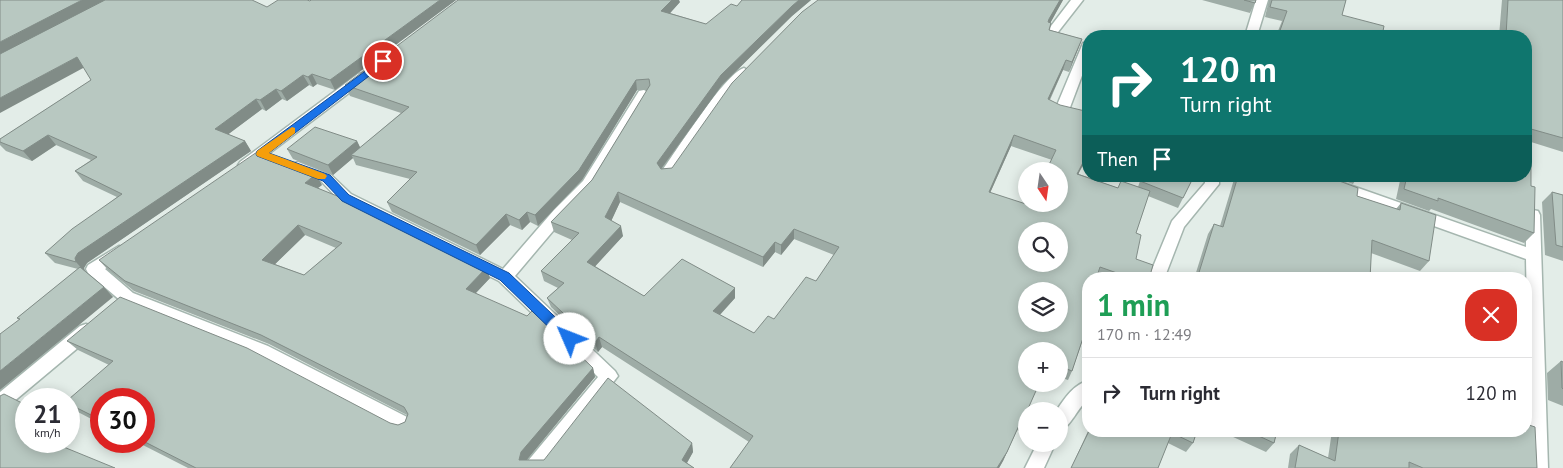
<!DOCTYPE html>
<html lang="en">
<head>
<meta charset="utf-8">
<style>
	:root { --surface:#fff; --page:#f7f7f7; --text:#2b2b33; --muted:#7c7c81; --line:#e1e1e2 }
	body { margin:0; font-family:"PT Sans",sans-serif; background:var(--page); color:var(--text); height:100vh; display:flex; flex-direction:column; font-size:19px; white-space:nowrap }
	* { box-sizing:border-box; margin:0 }
	p { font-size:16px; color:var(--muted) }
	.icon { flex:none; width:28px; height:28px; fill:none; stroke:currentColor; stroke-width:2; stroke-linecap:round; stroke-linejoin:round }
	.map { position:relative; flex:1; overflow:hidden }
	.side { position:absolute; left:1082px; top:272px; width:450px; height:165px; display:flex; flex-direction:column; background:var(--surface); border-radius:20px; box-shadow:0 2px 12px #0003 }
	.side>* { flex:none }
	.top-card { position:absolute; left:1082px; top:30px; width:450px; height:152px; border-radius:20px; box-shadow:0 2px 12px #0003; background:#0f766e; color:#fff; overflow:hidden }
	.needle { width:32px; rotate:167deg }
	.tools { position:absolute; left:1018px; top:162px; display:grid; gap:10px }
	.tools a { display:grid; place-items:center; width:50px; height:50px; border-radius:50%; background:var(--surface); box-shadow:0 2px 12px #0003; font-size:25px }
	.speed { position:absolute; left:15px; top:388px; display:flex; gap:10px; font-size:25px; font-weight:700; text-align:center }
	.speed>* { display:grid; place-content:center; width:65px; height:65px; border-radius:50%; background:var(--surface); box-shadow:0 2px 12px #0003; line-height:1 }
	.speed small { font-size:12px; font-weight:400 }
	.speed .limit { border:8px solid #d22; background:#fff; color:#111 }
	.pin { position:absolute; display:grid; place-items:center; width:42px; height:42px; color:#fff; margin:-21px; border:2px solid #fff; border-radius:50%; box-shadow:0 1px 5px #0007 }
	.me { position:absolute; width:55px; margin:-28px; rotate:314deg; stroke-linejoin:round; filter:drop-shadow(0 0 4px #0008) }
	.turn { display:flex; align-items:center; gap:18px; height:105px; padding:0 15px; font-size:22px }
	.turn .icon { width:65px; height:65px; stroke-width:2.5 }
	.turn b { display:block; font-size:35px; line-height:42px }
	.then { display:flex; align-items:center; height:48px; padding:0 15px; background:#0003; gap:10px; font-size:19px }
	.round { display:grid; place-items:center; flex:none; width:52px; height:52px; border-radius:20px; background:var(--page) }
	.headline { display:flex; align-items:center; justify-content:space-between; height:85px; padding:0 15px }
	h1 { font-size:30px; font-weight:700; line-height:38px; color:#1e9e55 }
	ul { padding:0; list-style:none }
	li { display:flex; align-items:center; gap:15px; height:70px; padding:0 15px; border-top:1px solid var(--line) }
	li div { flex:1 }
	li b { display:block; font-size:19px }
	li em { font-style:normal }
	.map>svg:first-child { display:block }
	.lines { fill:none; stroke-linecap:round; stroke-linejoin:round }
	.minor-casing { stroke:#a5b6af; stroke-width:3 }
	.minor { fill:#fff; fill-rule:evenodd }
	.wall { fill:#9eaca6; fill-rule:evenodd }
	.shaded-wall { fill:#818c87 }
	.building { fill:#b8c8c1; stroke:#818c87; fill-rule:evenodd }
	.route { fill:#1a73e8; stroke:#114b97 }
	.slow { fill:#f59e0b }
</style>
</head>
<body>
<div class="map">
<svg width="1563" height="468" viewBox="0 0 1563 468">
	<rect width="100%" height="100%" fill="#e3ede8"/>
	<g class="lines">
		<!-- minor casing -->
		<g class="minor-casing">
			<path id="minor" d="M 1071,0 L 1083,0 L 1058,32 L 1050,32 L 1048,30 Z
				M 1256,0 L 1268,0 L 1257,36 L 1245,36 Z
				M 1083,43 L 1089,43 L 1089,57 L 1069,110 L 1062,114 L 1057,113 L 1055,110 Z
				M 744,68 L 750,72 L 731,92 L 672,177 L 662,177 L 660,174 L 662,171 C 676,151 725,73 744,68 Z
				M 362,73 L 368,77 L 366,80 L 250,168 L 240,168 L 238,165 L 240,162 L 358,74 Z
				M 644,90 L 650,94 L 593,189 L 564,218 L 515,276 L 615,371 L 618,376 L 546,468 L 525,468 L 527,462 L 598,377 L 499,281 L 341,202 L 321,181 L 293,170 L 291,167 L 293,164 L 298,162 L 331,175 L 351,194 L 503,269 L 554,210 L 583,181 L 639,91 Z
				M 1205,176 L 1219,176 L 1219,184 L 1184,227 L 1164,279 L 1148,279 L 1172,221 L 1205,183 Z
				M 1301,176 L 1324,176 L 1526,247 L 1526,215 L 1528,211 L 1533,210 L 1538,211 L 1540,215 L 1548,468 L 1530,468 L 1526,259 L 1303,179 Z
				M 119,246 L 124,248 L 127,252 L 124,256 L 105,269 L 133,293 L 268,346 L 409,418 L 412,424 L 409,430 L 403,432 L 397,430 L 256,356 L 121,301 L 88,273 L 86,269 L 88,265 Z
				M 86,324 L 92,326 L 94,331 L 92,336 L 6,408 L 0,411 L 0,392 L 80,326 Z
				M 1089,380 L 1089,398 C 1078,407 1071,427 1059,431 L 1059,411 L 1056,411 C 1065,398 1073,385 1089,380 Z
				M 1037,444 L 1055,444 L 1044,468 L 1025,468 Z"/>
		</g>
		<!-- minor -->
		<use href="#minor" class="minor"/>
	</g>
	<!-- wall -->
	<path class="wall" d="M 0,0 L 267,7 L 310,1 L 311,0 L 456,0 L 335,90 L 317,84 L 313,87 L 309,85 L 287,101 L 282,99 L 266,111 L 262,109 L 228,134 L 245,141 L 251,151 L 87,263 L 84,268 L 85,271 L 113,297 L 19,320 L 17,318 L 78,269 L 55,263 L 45,253 L 117,197 L 83,181 L 75,171 L 91,160 L 56,145 L 32,161 L 6,151 L 0,145 L 0,139 L 91,80 L 84,68 Z
		M 742,0 L 811,0 L 792,16 L 722,85 L 662,169 L 672,168 L 818,0 L 1063,0 L 1050,23 L 1051,23 L 1050,30 L 1082,39 L 1078,49 L 1069,72 L 1063,70 L 1050,100 L 1079,174 L 1118,188 L 1138,187 L 1140,181 L 1194,176 L 1178,208 L 1148,196 L 1136,233 L 1136,259 L 1149,279 L 1102,279 L 1097,277 L 1086,308 L 1089,309 L 1089,344 L 1082,342 L 1072,371 L 1068,380 L 1059,377 L 1059,351 L 1026,351 L 1026,413 L 1019,431 L 1017,430 L 1003,461 L 999,468 L 730,468 L 749,442 L 602,347 L 598,352 L 551,307 L 547,298 L 558,288 L 544,281 L 541,271 L 572,240 L 554,232 L 551,222 L 592,180 L 647,90 L 637,90 L 582,180 L 538,226 L 530,222 L 522,230 L 510,225 L 480,255 L 392,212 L 387,202 L 410,179 L 356,165 L 353,158 L 333,175 L 293,159 L 287,149 L 357,141 L 360,148 L 401,113 L 350,96 L 345,85 L 680,2 L 670,13 L 706,24 L 737,6 ZM 1011,146 L 1052,160 L 1029,205 L 990,193 ZM 620,202 L 763,267 L 775,252 L 781,255 L 794,239 L 834,255 L 816,281 L 774,319 L 754,333 L 720,315 L 735,298 L 644,296 L 595,266 L 623,236 L 611,221 Z
		M 1202,0 L 1256,0 L 1250,13 Z
		M 1269,0 L 1346,0 L 1342,15 L 1382,36 L 1276,36 L 1282,21 L 1265,17 Z
		M 1502,0 L 1563,0 L 1563,152 L 1531,142 L 1531,186 L 1534,233 L 1524,243 L 1431,209 L 1429,211 L 1396,199 L 1401,176 L 1526,176 L 1526,36 L 1499,36 Z
		M 1089,60 L 1089,78 L 1084,77 Z
		M 1235,176 L 1326,176 L 1357,196 L 1396,209 L 1401,203 L 1429,261 L 1420,271 L 1371,253 L 1370,279 L 1194,279 L 1208,234 L 1214,224 L 1220,226 Z
		M 1330,176 L 1358,176 L 1353,184 Z
		M 322,185 L 318,188 L 486,268 L 490,278 L 476,293 L 593,368 L 595,377 L 526,460 L 544,460 L 692,443 L 693,452 L 687,463 L 694,468 L 188,468 L 135,441 L 144,441 L 101,399 L 101,424 L 76,411 L 69,405 L 69,399 L 109,365 L 78,350 L 67,341 L 398,425 L 405,422 L 407,415 L 269,344 L 134,291 L 108,270 L 99,260 ZM 305,235 L 336,248 L 304,275 L 275,264 Z
		M 1552,192 L 1563,195 L 1563,261 L 1545,255 L 1542,202 Z
		M 1455,273 L 1471,279 L 1449,279 Z
		M 1561,361 L 1563,362 L 1563,406 L 1548,400 L 1547,373 Z
		M 1089,429 L 1089,431 L 1197,431 L 1193,443 L 1186,452 L 1168,443 L 1158,468 L 1071,468 Z
		M 1220,431 L 1277,431 L 1274,443 L 1266,452 Z
		M 1332,431 L 1526,431 L 1537,468 L 1288,468 L 1290,454 L 1299,445 L 1328,458 Z"/>
	<!-- shaded-wall -->
	<path class="shaded-wall" d="M 82,0 L 108,0 L 0,56 L 0,42 Z
		M 440,0 L 456,0 L 335,90 L 330,80 Z
		M 672,0 L 679,0 L 680,2 L 663,21 L 661,11 Z
		M 799,0 L 811,0 L 792,16 L 722,85 L 658,173 L 657,163 L 721,75 L 792,6 Z
		M 1060,0 L 1063,0 L 1047,29 L 1049,19 Z
		M 1082,39 L 1078,49 L 1069,72 L 1072,62 Z
		M 77,57 L 85,67 L 0,113 L 0,98 Z
		M 1066,60 L 1063,70 L 1045,109 L 1048,99 Z
		M 312,74 L 317,84 L 313,87 L 308,77 Z
		M 303,75 L 309,85 L 287,101 L 281,91 Z
		M 636,80 L 637,90 L 582,180 L 538,226 L 535,215 Z
		M 276,89 L 282,99 L 266,111 L 260,100 Z
		M 256,99 L 262,109 L 222,139 L 215,129 Z
		M 48,135 L 56,145 L 32,161 L 23,151 Z
		M 1014,135 L 1011,146 L 986,202 L 989,192 Z
		M 245,141 L 251,151 L 87,263 L 84,268 L 85,272 L 76,262 L 75,258 L 78,253 Z
		M 357,141 L 362,151 L 351,155 L 353,158 L 333,175 L 328,165 Z
		M 1089,151 L 1089,154 L 1073,184 L 1077,174 Z
		M 316,174 L 322,185 L 311,193 L 305,183 Z
		M 618,192 L 620,202 L 608,228 L 605,217 Z
		M 527,212 L 530,222 L 522,230 L 519,220 Z
		M 506,214 L 510,225 L 480,255 L 476,245 Z
		M 298,225 L 305,235 L 269,270 L 262,260 Z
		M 621,226 L 623,236 L 590,272 L 587,262 Z
		M 794,229 L 794,239 L 781,255 L 781,245 Z
		M 775,242 L 775,252 L 763,267 L 763,257 Z
		M 486,268 L 490,278 L 471,298 L 466,289 Z
		M 104,287 L 113,297 L 0,390 L 0,371 Z
		M 735,288 L 735,298 L 714,321 L 713,311 Z
		M 599,337 L 602,347 L 598,352 L 595,343 Z
		M 593,368 L 595,377 L 526,461 L 519,460 L 521,452 Z
		M 1017,430 L 1003,461 L 999,468 L 997,468 Z
		M 692,443 L 693,452 L 684,468 L 682,460 Z"/>
	<!-- building -->
	<path class="building" d="M 0,0 L 82,0 L 0,42 Z
		M 105,0 L 252,0 L 267,7 L 278,0 L 307,0 L 310,1 L 311,0 L 440,0 L 330,80 L 312,74 L 308,77 L 303,75 L 281,91 L 276,89 L 260,100 L 256,99 L 215,129 L 245,141 L 78,253 L 75,258 L 76,262 L 45,253 L 72,229 L 122,194 L 75,171 L 97,157 L 48,135 L 23,151 L 0,142 L 0,139 L 91,80 L 77,57 L 0,98 L 0,54 Z
		M 458,0 L 672,0 L 661,11 L 706,24 L 731,4 L 737,6 L 742,0 L 799,0 L 792,6 L 721,75 L 657,163 L 661,169 L 672,168 L 732,83 L 802,12 L 818,0 L 1060,0 L 1049,19 L 1048,22 L 1051,23 L 1049,30 L 1082,39 L 1072,62 L 1066,60 L 1048,99 L 1060,105 L 1085,111 L 1089,104 L 1089,151 L 1077,174 L 1118,188 L 1121,181 L 1150,191 L 1136,233 L 1141,235 L 1136,259 L 1153,265 L 1149,279 L 1134,279 L 1100,267 L 1096,279 L 1089,279 L 1089,300 L 1086,308 L 1089,309 L 1089,333 L 1085,332 L 1072,371 L 1059,366 L 1059,351 L 1026,351 L 1026,384 L 1039,384 L 1027,411 L 1026,411 L 1023,422 L 1021,421 L 1007,452 L 997,468 L 730,468 L 753,436 L 599,337 L 595,343 L 547,298 L 564,283 L 541,271 L 579,233 L 551,222 L 592,180 L 650,85 L 649,79 L 636,80 L 579,170 L 535,215 L 527,212 L 519,220 L 506,214 L 476,245 L 387,202 L 417,172 L 351,155 L 409,107 L 345,85 ZM 1014,135 L 1056,150 L 1046,171 L 1059,171 L 1059,204 L 1029,204 L 1029,205 L 989,192 ZM 618,192 L 763,257 L 775,242 L 781,245 L 794,229 L 839,247 L 816,281 L 806,277 L 774,319 L 768,316 L 754,333 L 713,311 L 735,288 L 682,259 L 644,296 L 587,262 L 621,226 L 605,217 ZM 1026,231 L 1059,231 L 1059,264 L 1026,264 ZM 1026,291 L 1059,291 L 1059,324 L 1026,324 Z
		M 1244,0 L 1256,0 L 1255,3 Z
		M 1272,0 L 1346,0 L 1342,15 L 1384,26 L 1382,36 L 1278,36 L 1287,11 L 1270,7 Z
		M 1508,0 L 1563,0 L 1563,138 L 1531,129 L 1531,186 L 1535,187 L 1534,233 L 1438,198 L 1438,201 L 1404,189 L 1407,176 L 1526,176 L 1526,36 L 1506,36 Z
		M 315,127 L 357,141 L 328,165 L 287,149 Z
		M 257,152 L 314,172 L 316,174 L 305,183 L 347,200 L 486,268 L 466,289 L 527,316 L 533,310 L 593,368 L 521,452 L 519,460 L 544,460 L 608,378 L 692,443 L 682,460 L 694,468 L 196,468 L 143,441 L 144,441 L 144,399 L 101,399 L 101,420 L 69,404 L 69,399 L 113,361 L 67,341 L 120,297 L 247,348 L 390,423 L 398,425 L 405,422 L 408,414 L 404,407 L 261,335 L 125,281 L 99,260 ZM 298,225 L 342,243 L 304,275 L 262,260 Z
		M 1143,176 L 1194,176 L 1183,198 L 1140,181 Z
		M 1238,176 L 1326,176 L 1358,188 L 1357,196 L 1400,210 L 1401,203 L 1436,215 L 1429,261 L 1372,240 L 1370,279 L 1197,279 L 1214,224 L 1223,227 Z
		M 1552,192 L 1563,195 L 1563,247 L 1556,245 Z
		M 80,267 L 104,287 L 0,371 L 0,334 L 20,319 L 17,318 Z
		M 1455,273 L 1471,279 L 1455,279 Z
		M 1561,361 L 1563,362 L 1563,389 L 1562,388 Z
		M 4,394 L 26,405 L 26,441 L 49,441 L 115,468 L 0,468 L 0,396 Z
		M 1526,424 L 1535,427 L 1537,468 L 1423,468 L 1409,462 L 1409,468 L 1295,468 L 1299,445 L 1335,461 L 1339,431 L 1526,431 Z
		M 1089,431 L 1197,431 L 1193,443 L 1172,433 L 1158,468 L 1071,468 Z
		M 1248,431 L 1277,431 L 1274,443 Z"/>
	<!-- route -->
	<path class="route" d="M 383,58 L 387,61 L 386,63 L 269,153 L 330,175 L 349,195 L 509,273 L 574,335 L 576,339 L 574,343 L 570,344 L 565,343 L 500,280 L 342,201 L 323,181 L 257,156 L 256,154 L 257,151 Z"/>
	<!-- slow -->
	<path class="slow" d="M 292,127 L 295,128 L 295,133 L 269,153 L 325,174 L 327,176 L 325,179 L 318,179 L 257,156 L 256,154 L 257,151 Z"/>
</svg>
<div class="tools">
<a><svg class="needle" viewBox="-14 -14 28 28"><path d="M0-13l5 13h-10z" fill="#e53935"/><path d="M0 13l5-13h-10z" fill="#7c7c81"/></svg></a>
<a><svg class="icon" aria-label="search" viewBox="0 0 24 24"><circle cx="10" cy="10" r="6"/><path d="M15 15l6 6"/></svg></a>
<a><svg class="icon" aria-label="layers" viewBox="0 0 24 24"><path d="M12 4l9 5-9 5-9-5zM3 14l9 5 9-5"/></svg></a>
<a>+</a>
<a>−</a>
</div>
<div class="speed"><div>21<small>km/h</small></div><div class="limit">30</div></div>
<div class="pin" style="left:383px;top:61px;background:#d93025"><svg class="icon" aria-label="arrive" viewBox="0 0 24 24"><path d="M6 21V4h12l-3 4 3 4H6"/></svg></div>
<svg class="me" style="left:570px;top:339px" viewBox="-20 -20 40 40"><circle r="19" fill="#fff"/><path d="M0-13L10 11 0 6-10 11z" fill="#1a73e8"/></svg>
<div class="top-card">
<div class="turn"><svg class="icon" aria-label="right" viewBox="0 0 24 24"><path d="M7 20v-9h11M14 6l5 5-5 5"/></svg><div><b>120 m</b>Turn right</div></div>
<div class="then">Then<svg class="icon" aria-label="arrive" viewBox="0 0 24 24"><path d="M6 21V4h12l-3 4 3 4H6"/></svg></div>
</div>
<section class="side">
<div class="headline"><div><h1>1 min</h1><p>170 m · 12:49</p></div><a class="round" style="background:#d93025;color:#fff"><svg class="icon" aria-label="close" viewBox="0 0 24 24"><path d="M6 6l12 12M18 6L6 18"/></svg></a></div>
<ul>
<li><svg class="icon" aria-label="right" viewBox="0 0 24 24"><path d="M7 20v-9h11M14 6l5 5-5 5"/></svg><div><b>Turn right</b></div><em>120 m</em></li>
</ul>
</section>
</div>
</body>
</html>
